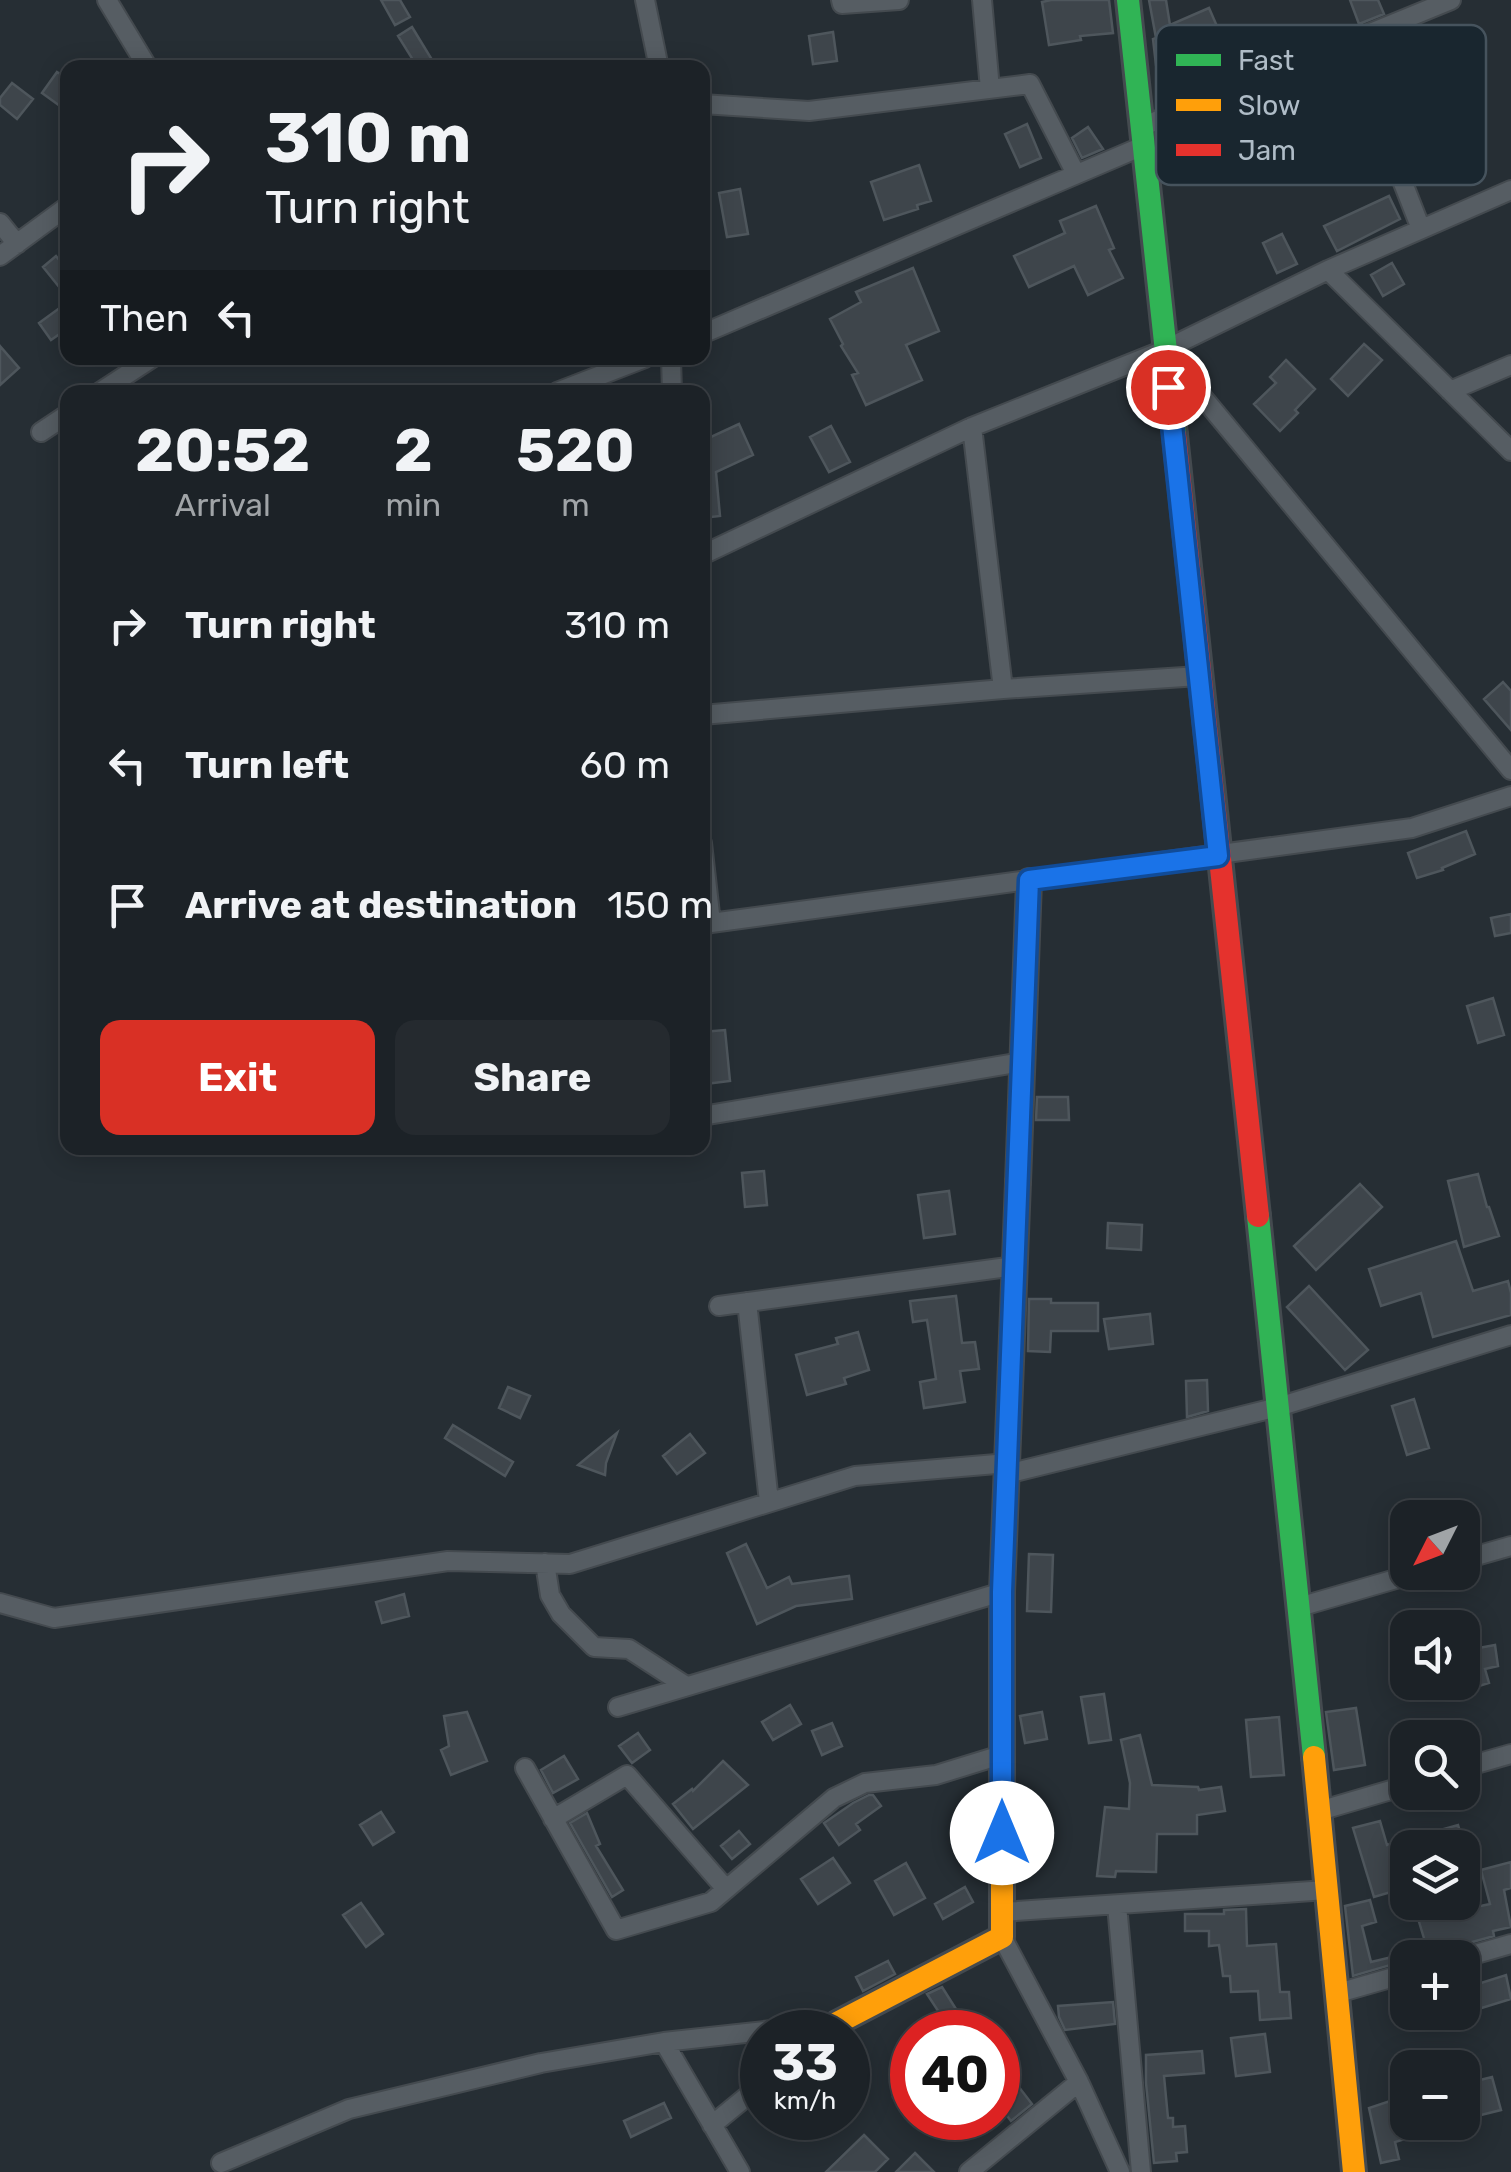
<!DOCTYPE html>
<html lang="en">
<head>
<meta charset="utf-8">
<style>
	:root { --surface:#1c2227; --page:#252a2f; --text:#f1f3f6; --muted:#a0a4a7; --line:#3a3f44; --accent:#d93025 }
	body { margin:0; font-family:Rubik,sans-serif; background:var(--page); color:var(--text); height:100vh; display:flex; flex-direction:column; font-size:38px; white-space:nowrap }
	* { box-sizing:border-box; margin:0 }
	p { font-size:32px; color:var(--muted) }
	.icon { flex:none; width:55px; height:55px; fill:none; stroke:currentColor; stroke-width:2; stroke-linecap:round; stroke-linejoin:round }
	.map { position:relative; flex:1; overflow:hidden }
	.sheet { position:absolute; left:60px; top:385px; width:650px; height:770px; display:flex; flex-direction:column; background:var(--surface); border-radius:20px; box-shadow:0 5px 25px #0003,0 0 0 2px var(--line) }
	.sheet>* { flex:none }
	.hud { position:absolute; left:60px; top:60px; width:650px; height:305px; border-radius:20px; box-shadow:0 5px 25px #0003,0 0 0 2px var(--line); background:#1c2227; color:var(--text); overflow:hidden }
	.needle { width:65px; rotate:228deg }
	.fabs { position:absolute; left:1390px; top:1500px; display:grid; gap:20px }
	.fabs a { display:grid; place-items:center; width:90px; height:90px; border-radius:20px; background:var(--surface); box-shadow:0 5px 25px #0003,0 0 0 2px var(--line); font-size:50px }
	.speed { position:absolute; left:740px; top:2010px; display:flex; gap:20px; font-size:50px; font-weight:700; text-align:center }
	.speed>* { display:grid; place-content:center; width:130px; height:130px; border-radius:50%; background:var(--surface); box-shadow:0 5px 25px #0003,0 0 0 2px var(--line); line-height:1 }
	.speed small { font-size:25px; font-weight:400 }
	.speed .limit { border:15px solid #d22; background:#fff; color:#111 }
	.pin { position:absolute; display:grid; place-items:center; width:85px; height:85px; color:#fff; margin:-42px; border:5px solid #fff; border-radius:50%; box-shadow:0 2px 10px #0007 }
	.me { position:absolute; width:110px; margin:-55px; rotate:0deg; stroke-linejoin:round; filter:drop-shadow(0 0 8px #0008) }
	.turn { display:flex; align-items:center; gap:35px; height:210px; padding:0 40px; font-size:45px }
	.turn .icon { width:130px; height:130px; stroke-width:2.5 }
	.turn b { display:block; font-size:70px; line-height:85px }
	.then { display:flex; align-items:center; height:95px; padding:0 40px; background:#0003; gap:20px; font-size:38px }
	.eta { display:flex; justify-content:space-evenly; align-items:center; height:170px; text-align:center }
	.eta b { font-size:60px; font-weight:700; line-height:70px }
	.cta { display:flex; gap:20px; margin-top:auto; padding:20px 40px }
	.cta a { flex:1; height:115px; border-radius:20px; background:var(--accent); color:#fff; font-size:40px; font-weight:700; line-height:115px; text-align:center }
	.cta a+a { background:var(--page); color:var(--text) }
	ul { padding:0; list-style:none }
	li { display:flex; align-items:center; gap:30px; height:140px; padding:0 40px }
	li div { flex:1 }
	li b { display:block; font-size:38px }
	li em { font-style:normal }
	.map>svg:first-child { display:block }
	.building { fill:#3e454b; stroke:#4e565c; stroke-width:2.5 }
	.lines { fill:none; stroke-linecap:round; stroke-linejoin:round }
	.street-casing { stroke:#444a4f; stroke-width:22 }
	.fast-casing { stroke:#444a4f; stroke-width:28 }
	.slow-casing { stroke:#444a4f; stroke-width:28 }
	.jam-casing { stroke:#444a4f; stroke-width:28 }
	.street { stroke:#565d63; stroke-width:18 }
	.fast { stroke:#30b455; stroke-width:22 }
	.slow { stroke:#ff9f0a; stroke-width:22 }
	.jam { stroke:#e5322d; stroke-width:22 }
	.route-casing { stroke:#114b97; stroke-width:25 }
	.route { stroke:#1a73e8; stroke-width:18 }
	.key { fill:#19262f; stroke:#46535d; stroke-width:2.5 }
	.key-label { font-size:28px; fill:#afbcc7 }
</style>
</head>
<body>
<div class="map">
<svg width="1511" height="2172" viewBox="0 0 1511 2172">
	<rect width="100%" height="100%" fill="#262e34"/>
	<!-- building -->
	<path class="building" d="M 381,0 L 400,0 L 410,17 L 395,25 Z
		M 1051,0 L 1109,0 L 1113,33 L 1080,36 L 1081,40 L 1049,45 L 1042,2 Z
		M 1149,0 L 1166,0 L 1170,25 L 1209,8 L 1223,40 L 1201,50 L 1206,77 L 1184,82 L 1181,63 L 1156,65 L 1153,39 L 1156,38 Z
		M 1350,0 L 1378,0 L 1384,14 L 1359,24 Z
		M 412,27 L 437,68 L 418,68 L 398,36 Z
		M 833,32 L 837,61 L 813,64 L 809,36 Z
		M 57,72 L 68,79 L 68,95 L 60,106 L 42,93 Z
		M 12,83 L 33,99 L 17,119 L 0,105 L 0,98 Z
		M 1027,124 L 1041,158 L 1020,167 L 1005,134 Z
		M 1088,127 L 1103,149 L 1082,158 L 1072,138 Z
		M 919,165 L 931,201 L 917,205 L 918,209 L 884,220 L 871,182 Z
		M 740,189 L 748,234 L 727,237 L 719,193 Z
		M 1389,196 L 1400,219 L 1337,251 L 1324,226 Z
		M 1096,206 L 1114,248 L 1109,250 L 1123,278 L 1088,295 L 1074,266 L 1029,287 L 1014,256 L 1065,233 L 1060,221 Z
		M 1282,234 L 1297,264 L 1277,273 L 1263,243 Z
		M 56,256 L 68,271 L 68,298 L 43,267 Z
		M 1392,263 L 1404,284 L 1383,296 L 1371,275 Z
		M 913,268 L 939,331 L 906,345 L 922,380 L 866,405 L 852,375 L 858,373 L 841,346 L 843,344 L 830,319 L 861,302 L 856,292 Z
		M 68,302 L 68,328 L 51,340 L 39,323 Z
		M 1364,344 L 1382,360 L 1348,396 L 1331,379 Z
		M 0,346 L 19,368 L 0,385 Z
		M 1286,360 L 1315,389 L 1295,410 L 1298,413 L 1280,431 L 1254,404 L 1276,383 L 1270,377 Z
		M 739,424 L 753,455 L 716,472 L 720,516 L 702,518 L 702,441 Z
		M 831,426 L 850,462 L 829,472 L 810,437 Z
		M 1503,682 L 1511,691 L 1511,730 L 1484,699 Z
		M 1466,831 L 1475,854 L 1442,868 L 1443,870 L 1417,878 L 1408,853 Z
		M 1511,914 L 1511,933 L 1495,936 L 1491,918 Z
		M 1493,998 L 1504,1035 L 1478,1043 L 1467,1006 Z
		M 725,1030 L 730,1081 L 705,1084 L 702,1032 Z
		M 1037,1097 L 1068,1097 L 1069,1120 L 1036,1120 Z
		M 764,1171 L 767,1205 L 745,1207 L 742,1173 Z
		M 1478,1174 L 1487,1207 L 1489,1207 L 1499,1236 L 1464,1247 L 1448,1181 Z
		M 1360,1184 L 1382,1207 L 1316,1270 L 1294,1246 Z
		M 949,1191 L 955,1234 L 924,1238 L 918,1195 Z
		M 1108,1223 L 1142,1225 L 1141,1250 L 1107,1248 Z
		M 1456,1241 L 1473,1291 L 1508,1281 L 1511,1293 L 1511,1315 L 1433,1337 L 1421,1293 L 1381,1306 L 1369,1269 Z
		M 1309,1286 L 1368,1350 L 1345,1370 L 1287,1307 Z
		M 956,1296 L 962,1343 L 975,1342 L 979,1369 L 960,1371 L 965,1402 L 924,1408 L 920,1382 L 936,1379 L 927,1320 L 913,1322 L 910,1301 Z
		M 1029,1299 L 1051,1299 L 1051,1303 L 1098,1303 L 1098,1331 L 1051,1331 L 1050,1352 L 1028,1351 Z
		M 1150,1314 L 1153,1344 L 1109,1349 L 1104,1319 Z
		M 858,1332 L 869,1370 L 844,1378 L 846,1384 L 807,1395 L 796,1355 L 838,1344 L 836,1338 Z
		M 1207,1380 L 1208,1411 L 1187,1417 L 1186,1381 Z
		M 508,1387 L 530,1396 L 520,1418 L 499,1408 Z
		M 1414,1399 L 1429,1448 L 1407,1455 L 1392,1406 Z
		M 453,1425 L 513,1462 L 505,1476 L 445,1438 Z
		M 617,1433 L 606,1463 L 605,1475 L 578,1465 Z
		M 690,1434 L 705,1453 L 677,1474 L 663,1456 Z
		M 746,1544 L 767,1588 L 789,1577 L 792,1584 L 849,1576 L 852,1599 L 796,1606 L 757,1624 L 727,1553 Z
		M 1029,1554 L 1053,1555 L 1051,1612 L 1027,1611 Z
		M 404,1594 L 409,1616 L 382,1623 L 376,1602 Z
		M 1495,1645 L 1498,1666 L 1485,1669 L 1489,1683 L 1466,1690 L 1462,1678 L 1462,1651 Z
		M 1104,1694 L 1111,1740 L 1089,1743 L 1081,1697 Z
		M 790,1705 L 801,1724 L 773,1740 L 762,1722 Z
		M 1356,1708 L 1365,1765 L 1334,1770 L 1326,1712 Z
		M 467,1712 L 487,1761 L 451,1775 L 441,1750 L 449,1746 L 444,1716 Z
		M 1042,1712 L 1047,1739 L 1025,1743 L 1020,1716 Z
		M 1279,1717 L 1284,1775 L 1251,1777 L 1246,1720 Z
		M 832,1723 L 842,1746 L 822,1755 L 812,1731 Z
		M 638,1733 L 650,1750 L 632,1763 L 619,1746 Z
		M 1140,1735 L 1152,1785 L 1198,1787 L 1199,1790 L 1221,1787 L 1225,1811 L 1197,1815 L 1197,1834 L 1157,1834 L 1156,1872 L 1116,1871 L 1115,1877 L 1097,1876 L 1105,1807 L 1129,1809 L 1130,1783 L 1121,1740 Z
		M 564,1756 L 578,1779 L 553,1793 L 541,1770 Z
		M 723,1761 L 748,1785 L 693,1829 L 673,1804 L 692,1789 L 693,1791 Z
		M 869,1795 L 873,1795 L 881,1806 L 856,1824 L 860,1830 L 839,1845 L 824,1823 L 853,1803 Z
		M 381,1812 L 394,1832 L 373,1845 L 360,1825 Z
		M 587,1813 L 600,1844 L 596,1846 L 623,1890 L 612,1897 L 570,1823 Z
		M 1380,1821 L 1387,1845 L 1458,1825 L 1465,1848 L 1408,1848 L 1408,1887 L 1374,1897 L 1353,1828 Z
		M 739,1831 L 750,1844 L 732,1859 L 721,1846 Z
		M 833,1858 L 850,1883 L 818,1904 L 801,1879 Z
		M 1511,1862 L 1511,1888 L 1504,1890 L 1511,1927 L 1493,1931 L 1494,1936 L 1458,1946 L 1452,1950 L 1450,1957 L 1430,1958 L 1413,1902 L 1435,1902 L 1438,1915 L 1490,1904 L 1481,1870 Z
		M 906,1863 L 925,1898 L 894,1915 L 875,1881 Z
		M 965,1887 L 973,1902 L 943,1919 L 935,1904 Z
		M 1370,1900 L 1376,1922 L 1362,1926 L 1371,1962 L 1392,1957 L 1394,1964 L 1353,1976 L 1345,1906 Z
		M 361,1903 L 383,1934 L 366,1947 L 343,1915 Z
		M 1246,1909 L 1247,1946 L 1276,1944 L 1280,1992 L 1289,1992 L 1291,2018 L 1260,2020 L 1258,1991 L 1231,1992 L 1230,1976 L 1223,1976 L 1219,1945 L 1209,1946 L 1209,1931 L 1185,1931 L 1185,1914 L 1224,1914 L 1224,1910 Z
		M 888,1961 L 895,1974 L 863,1991 L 856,1977 Z
		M 1506,1975 L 1511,1999 L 1462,2014 L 1462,1989 Z
		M 942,1987 L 961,2017 L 948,2026 L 927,1994 Z
		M 1113,2002 L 1115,2024 L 1065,2030 L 1059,2017 L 1058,2006 Z
		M 1265,2034 L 1270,2072 L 1236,2076 L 1231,2038 Z
		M 1202,2051 L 1204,2073 L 1164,2076 L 1168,2118 L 1173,2118 L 1173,2127 L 1185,2126 L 1187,2152 L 1176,2153 L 1177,2161 L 1154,2163 L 1146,2083 L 1146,2055 Z
		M 998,2060 L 1032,2104 L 1011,2121 L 998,2104 Z
		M 1492,2077 L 1501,2110 L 1477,2116 L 1468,2083 Z
		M 912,2083 L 912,2123 L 893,2097 Z
		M 1408,2095 L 1408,2122 L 1444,2122 L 1444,2127 L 1395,2142 L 1399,2159 L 1381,2163 L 1369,2108 Z
		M 664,2103 L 671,2118 L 631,2137 L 624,2121 Z
		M 864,2135 L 888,2159 L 875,2172 L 826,2172 Z
		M 915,2153 L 934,2172 L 896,2172 Z"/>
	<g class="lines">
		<!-- street casing -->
		<g class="street-casing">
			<path id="street" d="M 107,0 L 148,68
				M 645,0 L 659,68
				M 841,0 L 842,4 L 899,0
				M 982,0 L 990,89
				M 1348,42 L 1421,229
				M 702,104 L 809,111 L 1030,84 L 1076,174
				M 1141,127 L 1451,0
				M 0,223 L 17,244
				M 0,256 L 68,206
				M 1328,270 L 1511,451
				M 702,334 L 1143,146
				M 1167,354 L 1511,770
				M 671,358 L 672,392
				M 1450,391 L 1511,365
				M 100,392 L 152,358
				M 557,392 L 645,358
				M 972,427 L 1003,689
				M 41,432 L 68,414
				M 702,555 L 972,427 L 1164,350 L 1328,270 L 1511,190
				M 702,715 L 1003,689 L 1199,676
				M 702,843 L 711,923
				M 702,926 L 711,923 L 1412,828 L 1511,796
				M 702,1116 L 1022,1062
				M 747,1302 L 769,1502
				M 719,1306 L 1015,1266
				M 1007,1474 L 1278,1407 L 1511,1335
				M 1462,1560 L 1511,1546
				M 545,1563 L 550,1595 L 561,1614 L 594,1647 L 629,1649 L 686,1686
				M 0,1603 L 54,1618 L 448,1561 L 570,1564 L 855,1476 L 1008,1463
				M 1299,1607 L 1420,1572
				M 618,1707 L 1002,1592
				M 525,1768 L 616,1930 L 711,1902 L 834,1798 L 865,1783 L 936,1775 L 1001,1755
				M 1462,1768 L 1511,1754
				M 1319,1811 L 1408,1785
				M 553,1819 L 627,1775 L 726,1889
				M 1117,1905 L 1141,2172
				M 1002,1912 L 1327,1890
				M 1002,1937 L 1079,2082 L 1120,2172
				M 1462,1958 L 1511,1944
				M 1338,1993 L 1408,1973
				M 664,2042 L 740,2172
				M 712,2125 L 762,2084
				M 221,2163 L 349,2109 L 541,2063 L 664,2042 L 836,2023
				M 969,2172 L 1079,2082"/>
		</g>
		<!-- fast casing -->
		<g class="fast-casing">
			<path id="fast" d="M 1128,0 L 1175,435
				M 1258,1216 L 1314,1757
				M 1002,1756 L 1002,1592 L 1018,1182"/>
		</g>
		<!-- slow casing -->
		<g class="slow-casing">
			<path id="slow" d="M 1314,1757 L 1354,2172
				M 825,2032 L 837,2023 L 1002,1937 L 1002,1756"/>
		</g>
		<!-- jam casing -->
		<g class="jam-casing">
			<path id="jam" d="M 1175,435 L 1258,1216
				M 1018,1182 L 1029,881"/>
		</g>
		<!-- street -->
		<use href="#street" class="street"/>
		<!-- fast -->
		<use href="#fast" class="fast"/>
		<!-- slow -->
		<use href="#slow" class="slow"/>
		<!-- jam -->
		<use href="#jam" class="jam"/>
	</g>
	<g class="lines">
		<!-- route casing -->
		<g class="route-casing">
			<path id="route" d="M 1002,1833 L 1002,1592 L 1029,880 L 1218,856 L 1168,387"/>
		</g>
		<!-- route -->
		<use href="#route" class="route"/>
	</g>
	<!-- legend -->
	<rect x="1156" y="25" width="330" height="160" rx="15" class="key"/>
	<rect x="1176" y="54" width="45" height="12" fill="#30b455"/>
	<rect x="1176" y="99" width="45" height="12" fill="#ff9f0a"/>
	<rect x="1176" y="144" width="45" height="12" fill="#e5322d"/>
	<g class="key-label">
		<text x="1238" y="70">Fast</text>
		<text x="1238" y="115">Slow</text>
		<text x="1238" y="160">Jam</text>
	</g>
</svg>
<div class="fabs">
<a><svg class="needle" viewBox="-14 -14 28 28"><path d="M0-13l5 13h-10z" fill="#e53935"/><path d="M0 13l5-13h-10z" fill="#a0a4a7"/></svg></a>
<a><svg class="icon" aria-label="sound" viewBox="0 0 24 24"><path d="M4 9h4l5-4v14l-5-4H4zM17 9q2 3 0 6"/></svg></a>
<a><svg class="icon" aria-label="search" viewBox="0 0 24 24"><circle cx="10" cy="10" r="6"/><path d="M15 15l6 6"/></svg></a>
<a><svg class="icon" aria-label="layers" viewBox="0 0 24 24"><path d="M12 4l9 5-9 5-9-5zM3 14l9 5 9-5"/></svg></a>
<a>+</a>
<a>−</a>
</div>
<div class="speed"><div>33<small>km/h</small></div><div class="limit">40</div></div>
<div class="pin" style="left:1168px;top:387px;background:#d93025"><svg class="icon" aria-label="arrive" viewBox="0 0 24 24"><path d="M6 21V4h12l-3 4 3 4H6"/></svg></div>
<svg class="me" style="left:1002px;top:1833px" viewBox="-20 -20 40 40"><circle r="19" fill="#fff"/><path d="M0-13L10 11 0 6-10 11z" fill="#1a73e8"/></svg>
<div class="hud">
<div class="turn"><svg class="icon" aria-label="right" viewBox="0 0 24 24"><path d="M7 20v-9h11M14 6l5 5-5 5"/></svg><div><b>310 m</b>Turn right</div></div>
<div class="then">Then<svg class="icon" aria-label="left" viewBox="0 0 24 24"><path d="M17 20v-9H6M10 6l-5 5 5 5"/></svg></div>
</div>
<section class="sheet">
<div class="eta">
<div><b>20:52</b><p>Arrival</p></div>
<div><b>2</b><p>min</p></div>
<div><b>520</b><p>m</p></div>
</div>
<ul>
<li><svg class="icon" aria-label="right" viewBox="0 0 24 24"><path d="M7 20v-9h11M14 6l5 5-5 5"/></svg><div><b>Turn right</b></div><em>310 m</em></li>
<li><svg class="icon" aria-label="left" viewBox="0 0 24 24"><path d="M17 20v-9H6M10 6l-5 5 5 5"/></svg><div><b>Turn left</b></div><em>60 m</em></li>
<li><svg class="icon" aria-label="arrive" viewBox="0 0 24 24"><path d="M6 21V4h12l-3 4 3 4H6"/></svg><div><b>Arrive at destination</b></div><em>150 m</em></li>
</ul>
<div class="cta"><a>Exit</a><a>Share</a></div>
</section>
</div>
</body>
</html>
